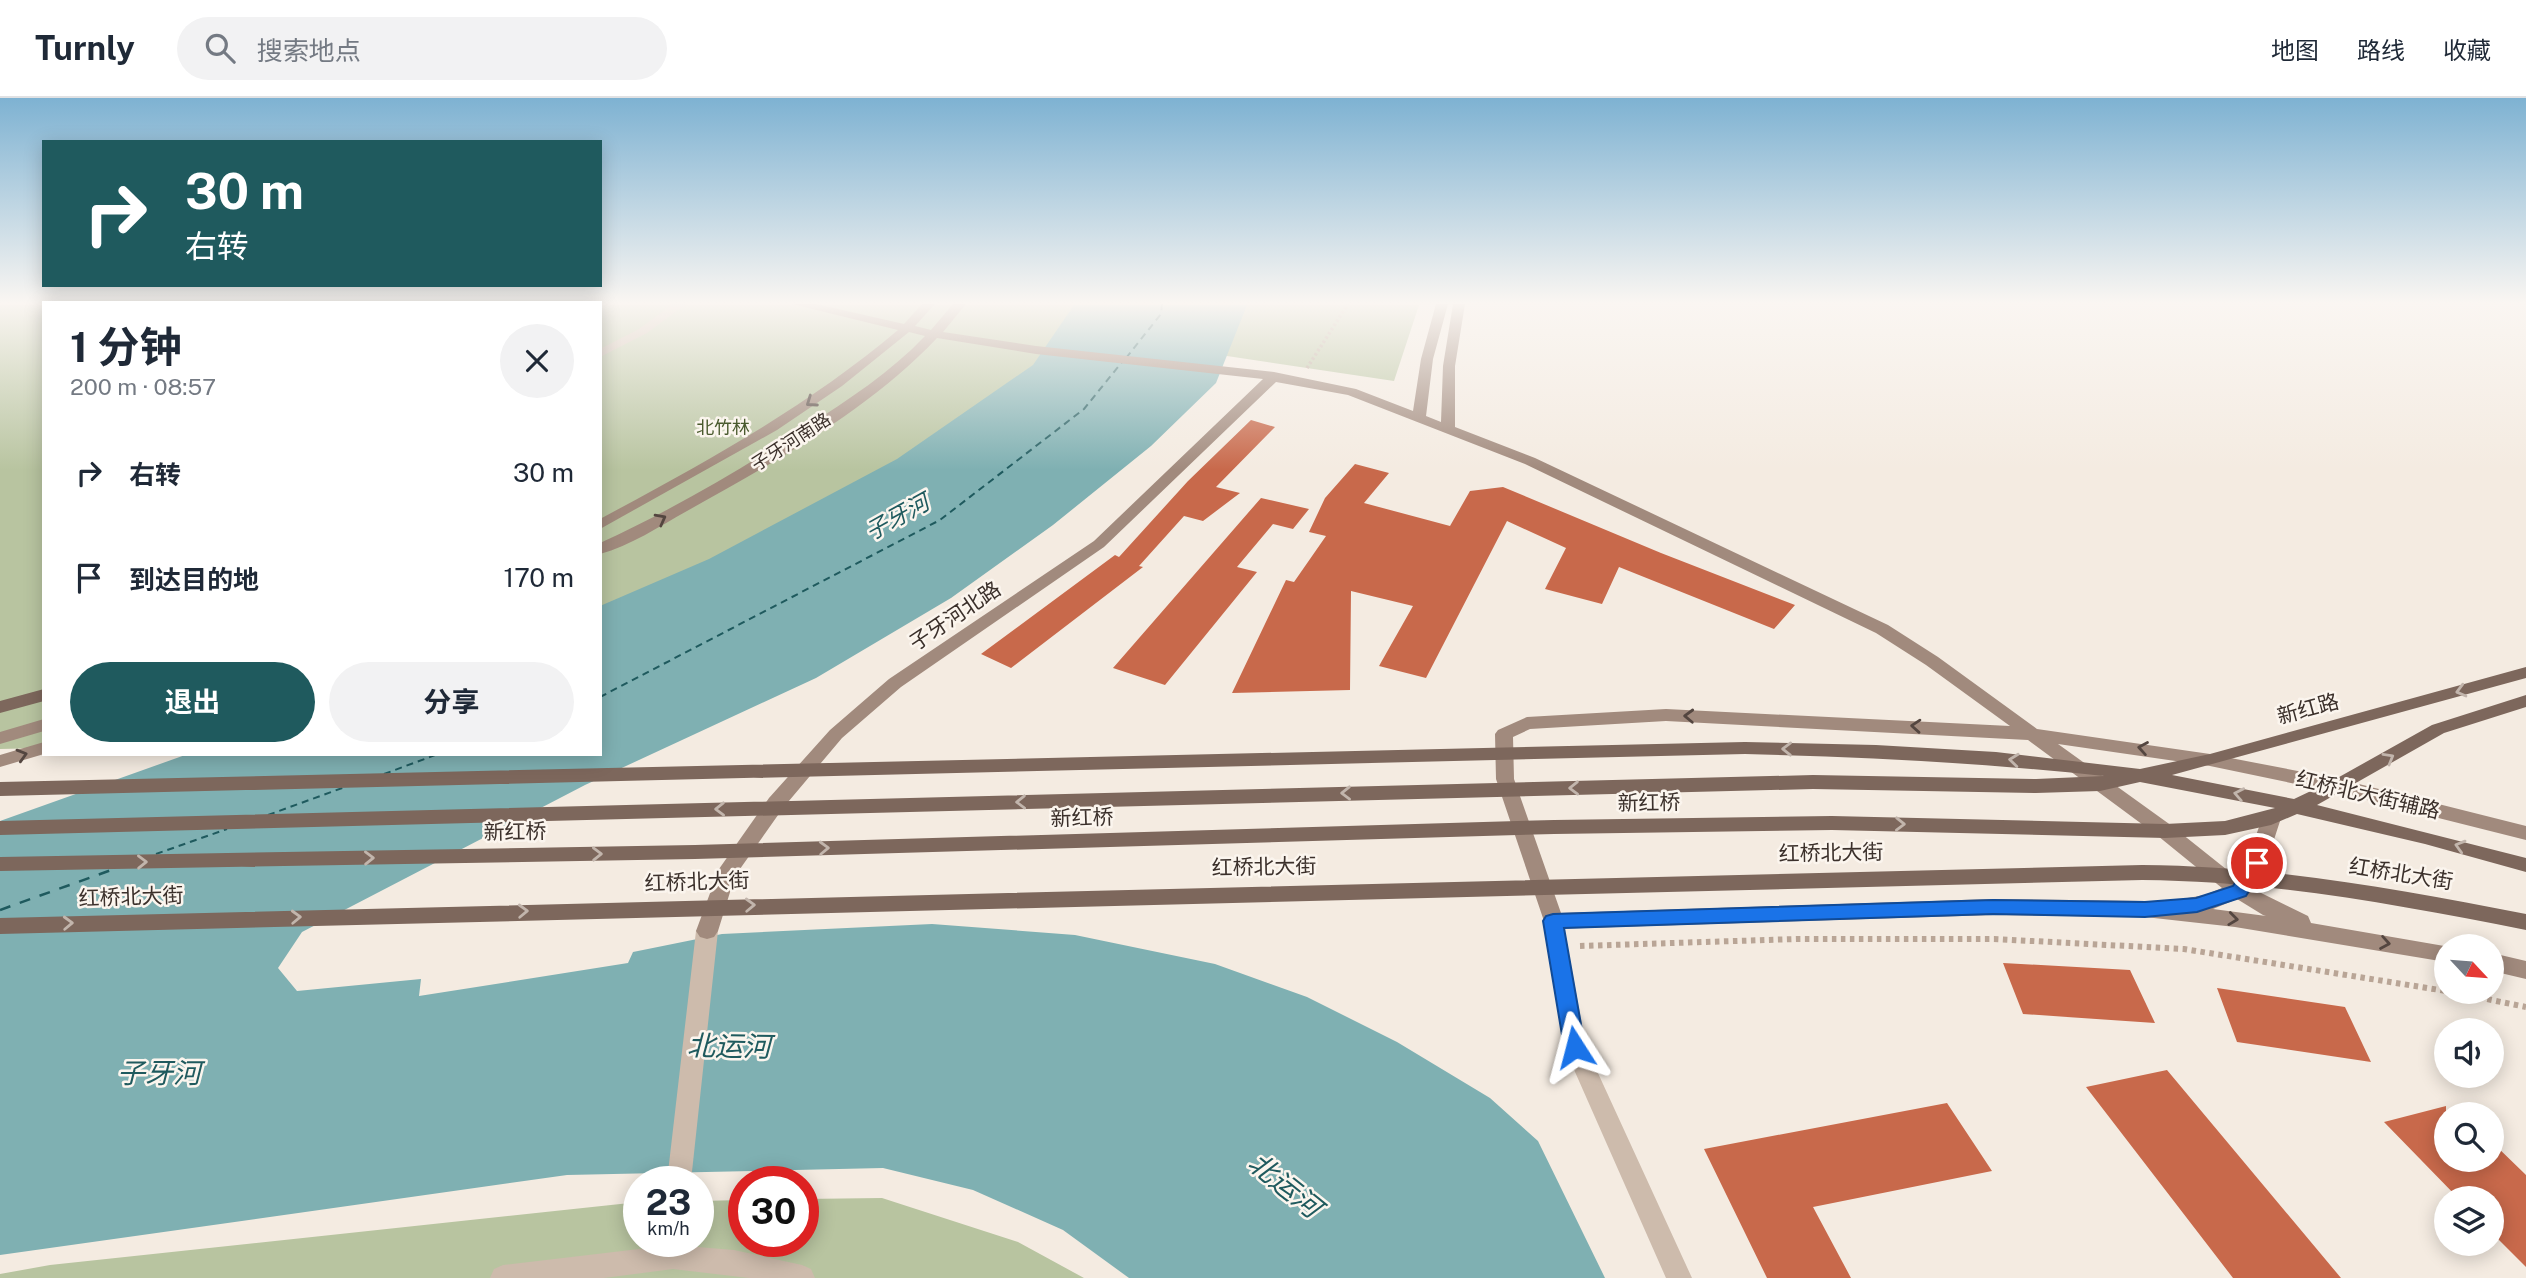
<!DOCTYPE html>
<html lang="zh">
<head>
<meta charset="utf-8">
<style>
	:root { --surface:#fff; --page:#f2f2f3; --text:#1f2937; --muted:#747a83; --line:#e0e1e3; --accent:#1f5a5e }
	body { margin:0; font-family:"Public Sans","Noto Sans SC",sans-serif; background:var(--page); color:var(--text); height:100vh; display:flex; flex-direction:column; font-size:26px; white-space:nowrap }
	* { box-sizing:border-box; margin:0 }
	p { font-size:23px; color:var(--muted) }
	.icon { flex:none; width:38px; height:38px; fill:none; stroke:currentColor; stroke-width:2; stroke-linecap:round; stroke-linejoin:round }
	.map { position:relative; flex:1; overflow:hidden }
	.side { position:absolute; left:42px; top:203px; width:560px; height:455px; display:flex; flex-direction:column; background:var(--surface); border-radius:0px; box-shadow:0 4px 18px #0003 }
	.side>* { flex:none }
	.hud { position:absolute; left:42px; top:42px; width:560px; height:147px; border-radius:0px; box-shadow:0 4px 18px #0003; background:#1f5a5e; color:#fff; overflow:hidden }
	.needle { width:46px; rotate:116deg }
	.buttons { position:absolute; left:2434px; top:836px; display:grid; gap:14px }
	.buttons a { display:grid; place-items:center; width:70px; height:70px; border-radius:50%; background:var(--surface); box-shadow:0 4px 18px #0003; font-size:35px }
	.speed { position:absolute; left:623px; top:1068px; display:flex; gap:14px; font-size:35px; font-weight:700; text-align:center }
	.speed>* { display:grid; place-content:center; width:91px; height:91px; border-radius:50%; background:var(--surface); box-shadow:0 4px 18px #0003; line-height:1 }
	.speed small { font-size:18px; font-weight:400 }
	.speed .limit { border:10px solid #d22; background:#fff; color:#111 }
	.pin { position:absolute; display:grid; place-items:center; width:60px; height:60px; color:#fff; margin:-30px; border:4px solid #fff; border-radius:50%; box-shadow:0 2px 7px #0007 }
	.me { position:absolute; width:77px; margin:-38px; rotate:351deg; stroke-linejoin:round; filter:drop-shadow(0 0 5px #0008) }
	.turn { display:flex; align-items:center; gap:24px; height:147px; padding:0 28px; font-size:32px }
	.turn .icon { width:91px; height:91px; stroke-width:2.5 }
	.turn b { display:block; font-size:49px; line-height:60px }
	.round { display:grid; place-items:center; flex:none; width:74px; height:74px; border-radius:37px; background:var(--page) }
	.headline { display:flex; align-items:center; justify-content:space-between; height:119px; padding:0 28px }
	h1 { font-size:42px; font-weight:700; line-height:52px }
	.button { display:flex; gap:14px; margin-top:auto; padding:14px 28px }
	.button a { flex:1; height:80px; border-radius:42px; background:var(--accent); color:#fff; font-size:28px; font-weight:700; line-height:80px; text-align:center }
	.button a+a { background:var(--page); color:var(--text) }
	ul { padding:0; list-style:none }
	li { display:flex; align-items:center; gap:21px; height:105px; padding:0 28px }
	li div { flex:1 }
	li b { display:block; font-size:26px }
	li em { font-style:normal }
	header { display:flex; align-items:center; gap:42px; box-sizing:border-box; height:98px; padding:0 35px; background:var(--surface); border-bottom:2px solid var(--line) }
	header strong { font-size:33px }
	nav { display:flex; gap:38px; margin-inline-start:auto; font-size:24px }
	.search { width:490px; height:63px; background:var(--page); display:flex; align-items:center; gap:18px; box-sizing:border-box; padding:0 24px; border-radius:38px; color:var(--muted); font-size:26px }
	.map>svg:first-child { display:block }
	.green { fill:#b8c4a0 }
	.water { fill:#7fb0b2 }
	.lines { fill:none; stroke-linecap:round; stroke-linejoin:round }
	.ferry-far1 { stroke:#1f5a5e; stroke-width:2; stroke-dasharray:7 5; stroke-linecap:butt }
	.ferry { stroke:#1f5a5e; stroke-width:2.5; stroke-dasharray:11 10; stroke-linecap:butt }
	.building { fill:#c8694b }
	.path-far1 { stroke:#b9a596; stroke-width:3.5; stroke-dasharray:2.5 2.5; stroke-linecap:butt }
	.path { stroke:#b9a596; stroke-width:6; stroke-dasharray:4.5 4.5; stroke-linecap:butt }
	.lane { fill:#cdbbac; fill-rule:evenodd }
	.street { fill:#cdbbac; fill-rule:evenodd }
	.secondary { fill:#a18a7d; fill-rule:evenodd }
	.primary { fill:#7d675c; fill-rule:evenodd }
	.oneway { stroke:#544640 }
	.oneway2 { stroke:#c2b5ac }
	.route { fill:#1a73e8; stroke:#114b97; stroke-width:2 }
	.labels { text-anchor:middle; stroke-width:5; stroke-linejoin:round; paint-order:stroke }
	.far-park-label { font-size:18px; fill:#4a5a2e; stroke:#fbf5ee }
	.far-street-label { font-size:18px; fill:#3b302b; stroke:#fbf5ee }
	.street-label { font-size:21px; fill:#3b302b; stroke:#fbf5ee }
	.water-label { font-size:23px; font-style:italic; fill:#1f5a5e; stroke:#fbf5ee }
	.near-water-label { font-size:28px; font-style:italic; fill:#1f5a5e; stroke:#fbf5ee }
</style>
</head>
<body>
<header>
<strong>Turnly</strong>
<div class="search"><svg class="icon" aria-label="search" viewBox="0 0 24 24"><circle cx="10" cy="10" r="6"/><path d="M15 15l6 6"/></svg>搜索地点</div>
<nav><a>地图</a><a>路线</a><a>收藏</a></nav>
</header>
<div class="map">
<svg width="2526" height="1180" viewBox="0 0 2526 1180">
	<rect width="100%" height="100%" fill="#f4ebe1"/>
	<!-- green -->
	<path class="green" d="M 0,207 L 44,207 L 44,650 L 0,651 Z
		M 600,207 L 1086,207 L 1039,274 L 873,391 L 600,528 Z
		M 1226,207 L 1419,207 L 1394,283 L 1207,255 Z
		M 882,1100 L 1018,1144 L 1084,1180 L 0,1180 L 0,1176 L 50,1167 L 639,1104 L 639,1143 L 698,1143 L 698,1103 L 744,1102 L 744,1143 L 803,1143 L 803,1101 Z"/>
	<!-- water -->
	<path class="water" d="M 1074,207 L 1247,207 L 1216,285 L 1151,348 L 1053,427 L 951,500 L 816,580 L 585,687 L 302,834 L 278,870 L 297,893 L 421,881 L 419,898 L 628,865 L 633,854 L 722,836 L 932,826 L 1075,837 L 1215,866 L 1307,899 L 1397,944 L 1490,1000 L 1538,1043 L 1605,1180 L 1129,1180 L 1063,1132 L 973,1092 L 883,1070 L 567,1077 L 0,1157 L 0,723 L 188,656 L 600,656 L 600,508 L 709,461 L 897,361 L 1033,267 Z"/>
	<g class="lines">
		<!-- ferry-far1 -->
		<path class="ferry-far1" d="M 1126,260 L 1161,216 L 1162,206
			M 600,599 L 940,422 L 1084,311 L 1122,264
			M 384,676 L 438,656
			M 268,717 L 345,689
			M 156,756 L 227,731"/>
		<!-- ferry -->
		<path class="ferry" d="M 0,812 L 114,771"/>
	</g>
	<!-- building -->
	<path class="building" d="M 1251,322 L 1275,329 L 1216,389 L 1240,395 L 1203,423 L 1184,418 L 1139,468 L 1143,469 L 1011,570 L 981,556 L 1115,457 L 1119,459 L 1188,383 Z
		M 1355,366 L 1389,375 L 1364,405 L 1450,428 L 1470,393 L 1503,389 L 1661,455 L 1795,507 L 1774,531 L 1619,469 L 1602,506 L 1545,491 L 1566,450 L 1507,423 L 1426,580 L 1379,568 L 1413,508 L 1351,493 L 1350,592 L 1232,595 L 1286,482 L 1294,484 L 1326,438 L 1309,434 L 1325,400 Z
		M 1261,400 L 1309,411 L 1293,431 L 1273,426 L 1237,469 L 1257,474 L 1165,587 L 1113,570 Z
		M 2003,865 L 2130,872 L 2155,925 L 2023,916 Z
		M 2217,890 L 2345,909 L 2371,964 L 2237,944 Z
		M 2167,972 L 2341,1180 L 2233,1180 L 2086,989 Z
		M 1947,1005 L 1992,1073 L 1813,1109 L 1851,1180 L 1767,1180 L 1704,1051 Z
		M 2446,1008 L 2446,1062 L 2492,1062 L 2492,1044 L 2526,1077 L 2526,1169 L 2492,1135 L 2492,1101 L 2459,1101 L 2384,1024 Z"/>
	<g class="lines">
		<!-- path-far1 -->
		<path class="path-far1" d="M 1307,270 L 1348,206"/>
		<!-- path -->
		<path class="path" d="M 1580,848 L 1797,841 L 1994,841 L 2184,851 L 2446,893
			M 2452,894 L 2526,909"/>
		<!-- lane -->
		<path class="lane" d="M 673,206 L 686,206 L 647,235 L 600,259 L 600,251 L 639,231 Z"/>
		<!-- street -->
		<path class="street" d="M 1553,815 L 1560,817 L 1563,823 L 1586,949 L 1692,1180 L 1666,1180 L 1564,949 L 1543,823 L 1546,817 Z
			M 707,825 L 714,827 L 718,833 L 691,1083 L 667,1083 L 696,833 L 700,827 Z
			M 673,1147 L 734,1152 L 802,1167 L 811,1171 L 815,1180 L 749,1180 L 673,1171 L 604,1180 L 490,1180 L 494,1171 L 503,1167 Z"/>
		<!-- secondary -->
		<path class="secondary" d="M 792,206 L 816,206 L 904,226 L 922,206 L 935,206 L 915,228 L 931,232 L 953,206 L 966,206 L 943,234 L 1036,248 L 1274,274 L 1356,291 L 1413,313 L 1421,261 L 1436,206 L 1448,206 L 1433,261 L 1426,318 L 1441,324 L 1443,268 L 1453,206 L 1465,206 L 1455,268 L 1455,329 L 1535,360 L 1888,527 L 1938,559 L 2037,631 L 2210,656 L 2339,681 L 2526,728 L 2526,742 L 2339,695 L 2210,668 L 2058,646 L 2172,728 L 2236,779 L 2249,757 L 2264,715 L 2278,715 L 2281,720 L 2269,757 L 2251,790 L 2308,818 L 2311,825 L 2450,849 L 2446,849 L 2446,864 L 2235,829 L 2145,819 L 1993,817 L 1553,831 L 1546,829 L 1496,681 L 1495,636 L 1498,632 L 1527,619 L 1666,611 L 2010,628 L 1926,567 L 1876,535 L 1525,366 L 1348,297 L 1276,284 L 1104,449 L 901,589 L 842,640 L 783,710 L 735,778 L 718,833 L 714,839 L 707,841 L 700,839 L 696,833 L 719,771 L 769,700 L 830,632 L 889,581 L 1094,443 L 1263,281 L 1036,256 L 937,240 C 868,313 773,365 687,413 C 660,428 630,448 600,456 L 600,445 C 672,412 740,372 806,329 C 848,302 891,274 925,238 L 909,234 L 842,288 L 777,332 L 600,431 L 600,421 C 704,365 807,309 898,232 ZM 1666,623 L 2028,642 L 2158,738 L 2222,790 L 2205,797 L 2176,802 L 2174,806 L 2145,803 L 1993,801 L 1561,815 L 1514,681 L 1513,639 L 1530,631 ZM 2237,801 L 2263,817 L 2266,818 L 2213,811 Z
			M 44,621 L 44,633 L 0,646 L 0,634 Z
			M 44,644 L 44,656 L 0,669 L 0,657 Z
			M 2492,855 L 2526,863 L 2526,881 L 2492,873 Z"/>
		<!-- primary -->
		<path class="primary" d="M 2526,569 L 2526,580 L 2172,677 L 2294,701 L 2332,683 L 2432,627 L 2526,597 L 2526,609 L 2444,635 L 2317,707 L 2526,760 L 2526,774 L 2425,746 L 2297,716 L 2271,727 L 2225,737 L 2165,740 L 1832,732 L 1554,736 L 695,761 L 0,773 L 0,759 L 695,747 L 1554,722 L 1832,718 L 2165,726 L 2225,723 L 2275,710 L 2140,684 L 2100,693 L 2036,695 L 1813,691 L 0,737 L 0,723 L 1813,677 L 2036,681 L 2104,678 C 1985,665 1866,659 1745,656 L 0,698 L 0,684 L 1745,644 L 1876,647 L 1996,654 L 2140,671 L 2210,656 Z
			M 44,591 L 44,603 L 0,615 L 0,603 Z
			M 2142,767 C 2272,768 2399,791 2526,816 L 2526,832 C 2399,807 2272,783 2142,782 L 0,836 L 0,820 Z"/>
	</g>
	<!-- one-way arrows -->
	<defs><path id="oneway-chevron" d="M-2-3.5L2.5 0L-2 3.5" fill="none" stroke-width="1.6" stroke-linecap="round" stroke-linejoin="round" transform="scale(1.75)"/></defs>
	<g class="oneway">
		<use href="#oneway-chevron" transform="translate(811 304) rotate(145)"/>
		<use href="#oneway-chevron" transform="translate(661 421) rotate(-28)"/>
		<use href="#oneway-chevron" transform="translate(1689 618) rotate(-178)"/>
		<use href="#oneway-chevron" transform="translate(1916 628) rotate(-176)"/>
		<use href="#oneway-chevron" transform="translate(2143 650) rotate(-170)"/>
		<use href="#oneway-chevron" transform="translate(22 657) rotate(-16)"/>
		<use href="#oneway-chevron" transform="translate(2233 821) rotate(7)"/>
		<use href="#oneway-chevron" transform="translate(2385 845) rotate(10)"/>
	</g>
	<g class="oneway2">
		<use href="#oneway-chevron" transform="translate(2461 593) rotate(165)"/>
		<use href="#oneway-chevron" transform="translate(1787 651) rotate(-179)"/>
		<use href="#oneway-chevron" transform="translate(2389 660) rotate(-30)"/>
		<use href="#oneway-chevron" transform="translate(2014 662) rotate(-174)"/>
		<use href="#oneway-chevron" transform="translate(1574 690) rotate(179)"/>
		<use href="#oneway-chevron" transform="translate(1346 695) rotate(179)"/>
		<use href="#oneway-chevron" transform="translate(2239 696) rotate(-169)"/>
		<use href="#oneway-chevron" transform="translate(1021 704) rotate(179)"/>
		<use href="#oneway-chevron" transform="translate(720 711) rotate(179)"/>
		<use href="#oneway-chevron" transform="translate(1900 726) rotate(1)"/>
		<use href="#oneway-chevron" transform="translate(2460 748) rotate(-164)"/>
		<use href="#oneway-chevron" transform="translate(824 750) rotate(-2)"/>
		<use href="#oneway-chevron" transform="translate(597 756) rotate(-1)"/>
		<use href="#oneway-chevron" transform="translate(369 760) rotate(-1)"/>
		<use href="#oneway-chevron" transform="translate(142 764) rotate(-1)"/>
		<use href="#oneway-chevron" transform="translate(750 807) rotate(-2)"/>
		<use href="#oneway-chevron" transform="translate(523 813) rotate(-2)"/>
		<use href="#oneway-chevron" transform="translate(296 819) rotate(-2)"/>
		<use href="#oneway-chevron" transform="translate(68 825) rotate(-2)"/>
	</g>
	<!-- sky -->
	<linearGradient id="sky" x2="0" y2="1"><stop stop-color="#7eb2d2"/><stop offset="0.55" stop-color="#faf6f2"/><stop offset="1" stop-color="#faf6f2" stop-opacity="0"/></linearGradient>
	<rect width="2526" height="372" fill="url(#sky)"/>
	<!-- route -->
	<path class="route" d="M 2257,758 L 2264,760 L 2266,765 L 2246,798 L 2197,814 L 2145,819 L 1993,816 L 1564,830 L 1585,949 L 1582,955 L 1575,958 L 1567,955 L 1564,949 L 1543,823 L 1546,818 L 1553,816 L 1993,802 L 2145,804 L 2196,800 L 2233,788 L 2251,760 Z"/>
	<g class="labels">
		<!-- far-park labels -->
		<g class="far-park-label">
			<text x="723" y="336">北竹林</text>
		</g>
		<!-- far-street labels -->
		<g class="far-street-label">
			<text transform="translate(791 344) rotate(-33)" y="6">子牙河南路</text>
		</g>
		<!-- street labels -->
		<g class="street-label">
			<text transform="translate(955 518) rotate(-34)" y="7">子牙河北路</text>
			<text transform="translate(2308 611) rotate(-15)" y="7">新红路</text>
			<text transform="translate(2368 697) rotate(13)" y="7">红桥北大街辅路</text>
			<text transform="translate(1649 705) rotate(-1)" y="7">新红桥</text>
			<text transform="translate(1082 720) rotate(-2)" y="7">新红桥</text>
			<text transform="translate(515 734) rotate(-1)" y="7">新红桥</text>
			<text transform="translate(1831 755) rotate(-1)" y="7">红桥北大街</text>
			<text transform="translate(1264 769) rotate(-1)" y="7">红桥北大街</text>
			<text transform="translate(2401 776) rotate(9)" y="7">红桥北大街</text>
			<text transform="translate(697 784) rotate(-2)" y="7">红桥北大街</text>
			<text transform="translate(131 799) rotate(-2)" y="7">红桥北大街</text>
		</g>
		<!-- water labels -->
		<g class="water-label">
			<text transform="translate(897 419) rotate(-29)" y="8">子牙河</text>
		</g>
		<!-- near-water labels -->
		<g class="near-water-label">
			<text transform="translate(729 948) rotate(1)" y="10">北运河</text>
			<text x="159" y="985">子牙河</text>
			<text transform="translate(1285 1087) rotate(39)" y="10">北运河</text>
		</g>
	</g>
</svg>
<div class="buttons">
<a><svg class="needle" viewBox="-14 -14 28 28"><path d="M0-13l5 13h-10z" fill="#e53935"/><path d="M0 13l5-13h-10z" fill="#747a83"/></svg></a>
<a><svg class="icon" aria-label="sound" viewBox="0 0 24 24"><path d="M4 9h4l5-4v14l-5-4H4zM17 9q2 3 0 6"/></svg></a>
<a><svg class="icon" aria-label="search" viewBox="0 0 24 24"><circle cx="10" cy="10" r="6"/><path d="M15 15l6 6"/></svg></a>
<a><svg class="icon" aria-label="layers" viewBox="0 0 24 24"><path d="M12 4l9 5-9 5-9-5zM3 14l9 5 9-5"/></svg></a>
</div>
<div class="speed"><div>23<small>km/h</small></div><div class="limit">30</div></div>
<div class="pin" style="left:2257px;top:765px;background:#d93025"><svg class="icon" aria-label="arrive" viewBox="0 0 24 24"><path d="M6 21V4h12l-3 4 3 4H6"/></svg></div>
<svg class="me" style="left:1575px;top:949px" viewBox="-20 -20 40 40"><path d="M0-17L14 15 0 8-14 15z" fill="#1a73e8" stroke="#fff" stroke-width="4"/></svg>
<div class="hud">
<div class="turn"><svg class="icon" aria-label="right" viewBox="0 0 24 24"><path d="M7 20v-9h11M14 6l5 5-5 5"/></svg><div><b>30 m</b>右转</div></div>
</div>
<section class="side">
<div class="headline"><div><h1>1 分钟</h1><p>200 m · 08:57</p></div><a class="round"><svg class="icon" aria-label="close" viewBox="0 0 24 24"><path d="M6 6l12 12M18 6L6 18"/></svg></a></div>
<ul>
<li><svg class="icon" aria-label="right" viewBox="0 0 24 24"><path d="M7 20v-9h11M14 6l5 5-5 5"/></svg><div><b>右转</b></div><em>30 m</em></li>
<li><svg class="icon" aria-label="arrive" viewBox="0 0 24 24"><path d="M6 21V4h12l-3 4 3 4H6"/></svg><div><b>到达目的地</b></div><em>170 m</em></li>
</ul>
<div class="button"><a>退出</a><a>分享</a></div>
</section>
</div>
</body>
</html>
